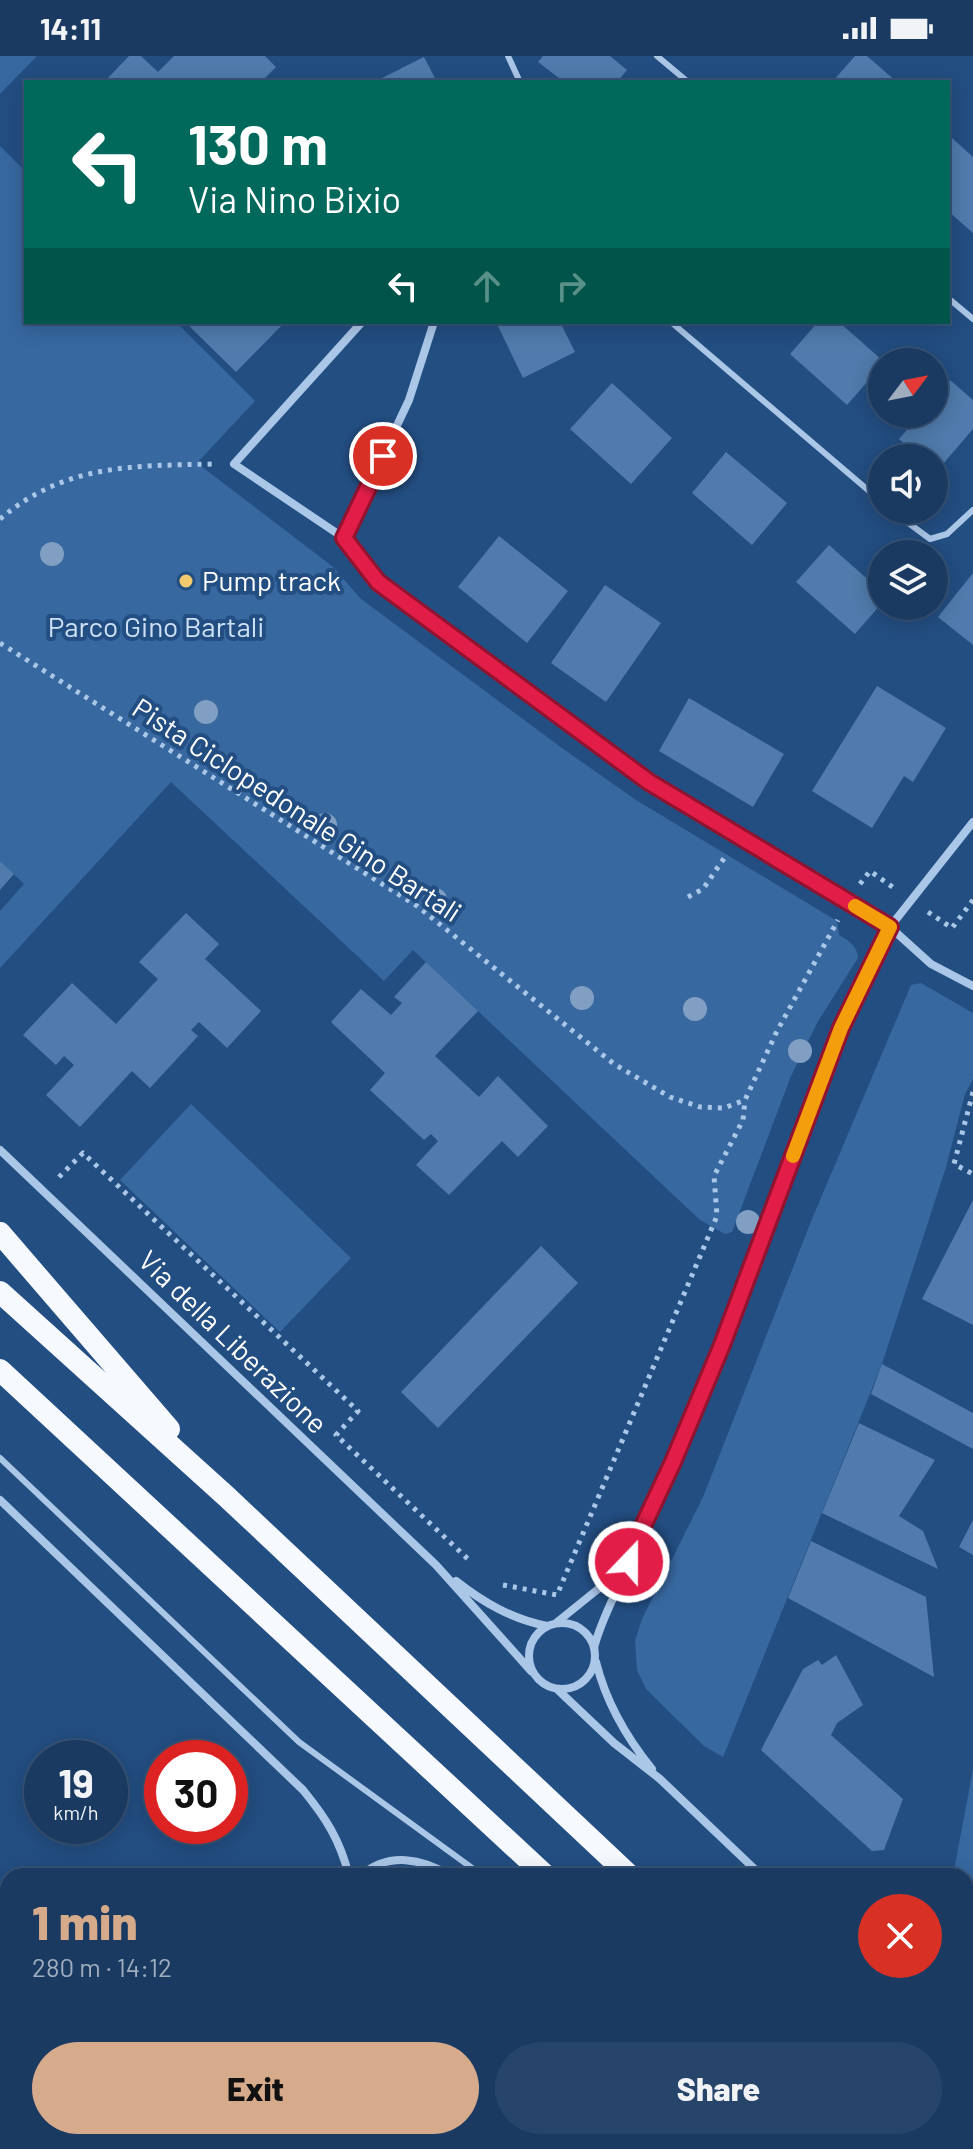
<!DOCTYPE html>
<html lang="en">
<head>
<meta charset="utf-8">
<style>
	:root { --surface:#1a3a62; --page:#27456b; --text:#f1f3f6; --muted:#9fadbe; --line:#385477; --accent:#d6ab8b }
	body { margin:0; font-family:Barlow,sans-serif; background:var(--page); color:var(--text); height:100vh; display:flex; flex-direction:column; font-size:30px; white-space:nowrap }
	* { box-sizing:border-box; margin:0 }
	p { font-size:26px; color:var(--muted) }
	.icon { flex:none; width:44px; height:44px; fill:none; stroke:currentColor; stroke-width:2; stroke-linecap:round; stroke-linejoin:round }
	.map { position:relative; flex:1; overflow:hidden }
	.drawer { position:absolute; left:0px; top:1812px; width:974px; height:282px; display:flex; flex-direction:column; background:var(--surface); border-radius:24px 24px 0 0; box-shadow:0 4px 20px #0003,0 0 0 2px var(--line) }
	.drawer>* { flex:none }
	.hud { position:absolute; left:24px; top:24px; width:926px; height:244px; border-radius:0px; box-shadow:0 4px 20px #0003,0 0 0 2px var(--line); background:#00695c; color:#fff; overflow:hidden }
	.needle { width:52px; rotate:58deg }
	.buttons { position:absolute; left:868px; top:292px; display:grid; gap:16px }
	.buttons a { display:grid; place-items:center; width:80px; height:80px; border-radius:50%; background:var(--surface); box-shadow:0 4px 20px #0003,0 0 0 2px var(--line); font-size:40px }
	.speed { position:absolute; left:24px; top:1684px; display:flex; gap:16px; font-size:40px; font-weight:700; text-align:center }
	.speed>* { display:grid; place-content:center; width:104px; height:104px; border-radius:50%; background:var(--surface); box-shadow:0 4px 20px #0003,0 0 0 2px var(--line); line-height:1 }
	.speed small { font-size:20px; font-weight:400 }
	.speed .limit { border:12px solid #d22; background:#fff; color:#111 }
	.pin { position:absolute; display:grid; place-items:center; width:68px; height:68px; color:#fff; margin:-34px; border:4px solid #fff; border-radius:50%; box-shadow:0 2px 8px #0007 }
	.me { position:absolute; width:88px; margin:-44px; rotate:22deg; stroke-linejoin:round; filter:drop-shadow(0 0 6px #0008) }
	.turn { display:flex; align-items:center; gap:28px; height:168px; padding:0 32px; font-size:36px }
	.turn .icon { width:104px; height:104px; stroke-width:2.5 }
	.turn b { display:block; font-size:56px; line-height:68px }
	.lanes { display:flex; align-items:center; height:76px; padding:0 32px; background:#0003; justify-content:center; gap:40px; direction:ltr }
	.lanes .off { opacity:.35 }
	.round { display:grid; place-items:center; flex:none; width:84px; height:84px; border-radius:42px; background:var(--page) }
	.headline { display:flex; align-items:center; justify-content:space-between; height:136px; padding:0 32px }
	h1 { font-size:48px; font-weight:800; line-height:60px; color:var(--accent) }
	.cta { display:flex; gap:16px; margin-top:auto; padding:16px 32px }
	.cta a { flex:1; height:92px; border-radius:48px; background:var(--accent); color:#111; font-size:32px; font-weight:800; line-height:92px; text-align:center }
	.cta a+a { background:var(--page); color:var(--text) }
	.status { display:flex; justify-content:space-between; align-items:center; height:56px; padding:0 40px; background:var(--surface); direction:ltr }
	.status svg { height:22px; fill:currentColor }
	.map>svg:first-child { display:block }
	.green { fill:#3768a0 }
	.building { fill:#507bac }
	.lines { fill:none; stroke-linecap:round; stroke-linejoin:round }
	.path { stroke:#abc7e8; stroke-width:5; stroke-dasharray:4 6; stroke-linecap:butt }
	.service { stroke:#abc7e8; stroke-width:6 }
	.minor { stroke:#abc7e8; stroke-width:8 }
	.trunk { stroke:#f6f9fe; stroke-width:22 }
	.tree { fill:#819fc2 }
	.route-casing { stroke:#92132f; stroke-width:20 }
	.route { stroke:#e11d48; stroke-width:14 }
	.slow { stroke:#f59e0b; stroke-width:14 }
	.poi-dot { fill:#f3ca6d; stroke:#234e82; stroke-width:3 }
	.labels { text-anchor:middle; stroke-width:8; stroke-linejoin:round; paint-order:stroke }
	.poi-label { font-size:28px; fill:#fff; stroke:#234e82; text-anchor:start }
	.park-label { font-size:28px; fill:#cee1f6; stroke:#234e82 }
	.street-label { font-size:28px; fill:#fff; stroke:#234e82 }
</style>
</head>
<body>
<div class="status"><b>14:11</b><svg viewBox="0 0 49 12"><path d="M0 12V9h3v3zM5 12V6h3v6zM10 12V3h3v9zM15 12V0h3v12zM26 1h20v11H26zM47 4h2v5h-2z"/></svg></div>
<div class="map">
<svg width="973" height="2093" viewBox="0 0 973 2093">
	<rect width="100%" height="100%" fill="#234e82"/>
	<!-- green -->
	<path class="green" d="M 0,0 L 37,0 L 0,38 Z
		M 0,90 L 26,116 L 26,266 L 176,266 L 255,345 L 197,407 L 332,510 L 361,543 L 562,692 L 636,744 L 837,865 L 839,879 C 849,885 857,889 858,902 L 817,967 L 791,1020 L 732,1176 L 725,1178 L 700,1164 L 413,894 L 384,925 L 171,726 L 0,912 L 0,855 L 24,828 L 0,805 Z
		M 921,927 L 973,957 L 973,1023 L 965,1038 L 946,1111 L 882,1308 L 723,1701 L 704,1690 L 646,1633 L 637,1614 L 635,1585 L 642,1563 L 703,1441 L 812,1163 L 911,929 Z
		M 191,1048 L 351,1202 L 280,1276 L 120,1124 Z
		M 973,1713 L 973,1940 L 966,1933 L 966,1820 L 953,1820 Z
		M 204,2086 L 346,2086 L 344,2093 L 197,2093 Z"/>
	<!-- building -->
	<path class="building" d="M 129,0 L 141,0 L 158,16 L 174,0 L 265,0 L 276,11 L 261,26 L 104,26 Z
		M 543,0 L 610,0 L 627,14 L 617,26 L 564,26 L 538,6 Z
		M 855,0 L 867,0 L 897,26 L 832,26 Z
		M 424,1 L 437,26 L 374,26 Z
		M 951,81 L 973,101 L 973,177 L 948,155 L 948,84 Z
		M 185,266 L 285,266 L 236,316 Z
		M 496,266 L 560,266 L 575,296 L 523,322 Z
		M 818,266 L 839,266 L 882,304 L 882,309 L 847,349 L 790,298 Z
		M 950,324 L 973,344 L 973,373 L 937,415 L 934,413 L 934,402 L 921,402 L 899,383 L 921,358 L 934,358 L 934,342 Z
		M 612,327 L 672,382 L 631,428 L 570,373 Z
		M 726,396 L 787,447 L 752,489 L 692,437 Z
		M 499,480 L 568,535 L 527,587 L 458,531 Z
		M 829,489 L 882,536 L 882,547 L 855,578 L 796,526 Z
		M 973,517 L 973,589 L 938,561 Z
		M 605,529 L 661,567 L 606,646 L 551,607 Z
		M 877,630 L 946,672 L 913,726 L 904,720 L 872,772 L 812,735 Z
		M 689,642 L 784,698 L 753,751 L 659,695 Z
		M 0,805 L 14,818 L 0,834 Z
		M 186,857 L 219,888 L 205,903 L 261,955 L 227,992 L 199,966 L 191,974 L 198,980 L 150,1032 L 132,1015 L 80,1071 L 46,1039 L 74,1009 L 64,1000 L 56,1009 L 23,979 L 72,927 L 116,968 L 158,923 L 139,906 Z
		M 426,906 L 478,955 L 435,1000 L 479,1041 L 498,1020 L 548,1070 L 518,1101 L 502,1085 L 449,1139 L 416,1109 L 438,1085 L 431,1078 L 424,1084 L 370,1034 L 385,1017 L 331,966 L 361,933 L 391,959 L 402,947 L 394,941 Z
		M 973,1144 L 973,1269 L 922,1243 Z
		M 541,1190 L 578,1227 L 438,1372 L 401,1336 Z
		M 882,1308 L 973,1357 L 973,1393 L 871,1338 Z
		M 859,1367 L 935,1404 L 899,1460 L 923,1475 L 938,1513 L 822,1457 Z
		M 973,1464 L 973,1499 L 959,1491 Z
		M 811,1485 L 926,1541 L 934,1621 L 788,1542 Z
		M 836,1599 L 863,1649 L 837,1667 L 831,1679 L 903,1743 L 884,1794 L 872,1795 L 761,1694 L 803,1613 L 818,1604 L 822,1609 Z
		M 557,2086 L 595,2086 L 600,2091 L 605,2086 L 685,2086 L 692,2093 L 551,2093 Z"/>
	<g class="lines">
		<!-- path -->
		<path class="path" d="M 0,463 C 65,408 131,410 213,408
			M 0,587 L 417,850 L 614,1008 L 670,1041 L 700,1051 L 724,1052 L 745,1044 L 777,975 L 838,864
			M 860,828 L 870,815 L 894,832
			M 688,841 L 703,833 L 727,798
			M 928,856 L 952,872 L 973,844
			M 973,1036 L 954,1108 L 973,1118
			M 59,1121 L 83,1097 L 358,1355 L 336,1379 L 470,1505
			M 503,1529 L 557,1539 L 717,1160 L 714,1120 L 743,1064 L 745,1044"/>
		<!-- service -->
		<path class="service" d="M 508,0 L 520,26
			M 657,0 L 688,26
			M 948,242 L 973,263
			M 671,266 L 882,446
			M 891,454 L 930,483 L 947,478 L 973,454
			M 0,1402 L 299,1686 L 483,1820"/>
		<!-- minor -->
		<path class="minor" d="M 362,266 L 234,408 L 344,482 L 378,526 L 649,726 L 890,871 L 931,908 L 973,930
			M 344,482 L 409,344 L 434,266
			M 0,1094 L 436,1509 L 531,1615
			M 0,1444 L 303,1734 C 326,1762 340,1784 349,1820
			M 456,1525 C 484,1547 512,1563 547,1570
			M529 1600a33 33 0 1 1 66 0a33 33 0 1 1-66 0Z
			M 556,1567 L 608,1525 L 635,1487 L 673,1406 L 722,1289 L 841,972 L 890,871 L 973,766
			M 594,1592 C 602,1559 621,1531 631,1499
			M 596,1606 C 606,1646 626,1681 652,1713
			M 558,1634 L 614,1687 L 660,1723 L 762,1820
			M 361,1820 C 388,1795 423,1803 451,1820
			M 966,2013 L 973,2019
			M 719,2086 L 726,2093
			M 169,2093 L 175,2086
			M 378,2093 L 380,2086"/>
		<!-- trunk -->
		<path class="trunk" d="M 0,1177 L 169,1373
			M 0,1236 L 227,1441 L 630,1820
			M 0,1314 L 546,1820
			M 840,2086 L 847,2093
			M 909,2086 L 916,2093"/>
	</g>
	<!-- trees -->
	<g class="tree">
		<circle cx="52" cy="498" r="12"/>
		<circle cx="206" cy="656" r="12"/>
		<circle cx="325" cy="769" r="12"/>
		<circle cx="435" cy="844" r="12"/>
		<circle cx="582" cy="942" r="12"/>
		<circle cx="695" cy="953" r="12"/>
		<circle cx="800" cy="995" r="12"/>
		<circle cx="748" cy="1166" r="12"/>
	</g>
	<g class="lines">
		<!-- route casing -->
		<g class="route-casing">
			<path id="route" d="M 383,400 L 344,482 L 378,526 L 649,726 L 890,871 L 841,972 L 722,1289 L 673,1406 L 635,1487 L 629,1506"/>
		</g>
		<!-- route -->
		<use href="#route" class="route"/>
		<!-- slow -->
		<path class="slow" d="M 793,1100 L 841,972 L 890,871 L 855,850"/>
	</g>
	<!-- markers -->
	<circle class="poi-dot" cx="186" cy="525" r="8"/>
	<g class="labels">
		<!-- poi labels -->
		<g class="poi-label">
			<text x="202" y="535">Pump track</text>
		</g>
		<!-- park labels -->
		<g class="park-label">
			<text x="156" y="581">Parco Gino Bartali</text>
		</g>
		<!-- street labels -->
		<g class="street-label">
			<text transform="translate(297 754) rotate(33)" y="10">Pista Ciclopedonale Gino Bartali</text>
			<text transform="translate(233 1286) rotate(44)" y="10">Via della Liberazione</text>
		</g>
	</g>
</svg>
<div class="buttons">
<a><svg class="needle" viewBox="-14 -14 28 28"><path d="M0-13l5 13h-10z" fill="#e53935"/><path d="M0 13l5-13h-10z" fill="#9fadbe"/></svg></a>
<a><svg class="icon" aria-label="sound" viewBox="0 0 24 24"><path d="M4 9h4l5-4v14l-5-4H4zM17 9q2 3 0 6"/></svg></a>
<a><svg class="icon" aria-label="layers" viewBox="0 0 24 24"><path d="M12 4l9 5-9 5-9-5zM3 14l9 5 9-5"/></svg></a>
</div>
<div class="speed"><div>19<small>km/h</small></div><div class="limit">30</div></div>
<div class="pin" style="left:383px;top:400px;background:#d93025"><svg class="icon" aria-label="arrive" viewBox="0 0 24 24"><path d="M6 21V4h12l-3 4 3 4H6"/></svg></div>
<svg class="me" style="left:629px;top:1506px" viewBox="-20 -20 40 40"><circle r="17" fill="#e11d48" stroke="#fff" stroke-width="3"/><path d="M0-11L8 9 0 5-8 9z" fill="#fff"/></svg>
<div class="hud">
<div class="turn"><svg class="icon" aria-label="left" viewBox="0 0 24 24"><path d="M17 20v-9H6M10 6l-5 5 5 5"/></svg><div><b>130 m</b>Via Nino Bixio</div></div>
<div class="lanes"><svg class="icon" aria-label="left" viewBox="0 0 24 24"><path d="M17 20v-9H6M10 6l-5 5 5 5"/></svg><svg class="icon off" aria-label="ahead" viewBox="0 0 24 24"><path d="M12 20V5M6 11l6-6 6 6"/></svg><svg class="icon off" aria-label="right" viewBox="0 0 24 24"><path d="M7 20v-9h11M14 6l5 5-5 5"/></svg></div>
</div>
<section class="drawer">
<div class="headline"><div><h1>1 min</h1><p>280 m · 14:12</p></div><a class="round" style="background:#d93025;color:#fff"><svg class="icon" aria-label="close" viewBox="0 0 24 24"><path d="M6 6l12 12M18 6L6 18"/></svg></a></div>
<div class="cta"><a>Exit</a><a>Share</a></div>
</section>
</div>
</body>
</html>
